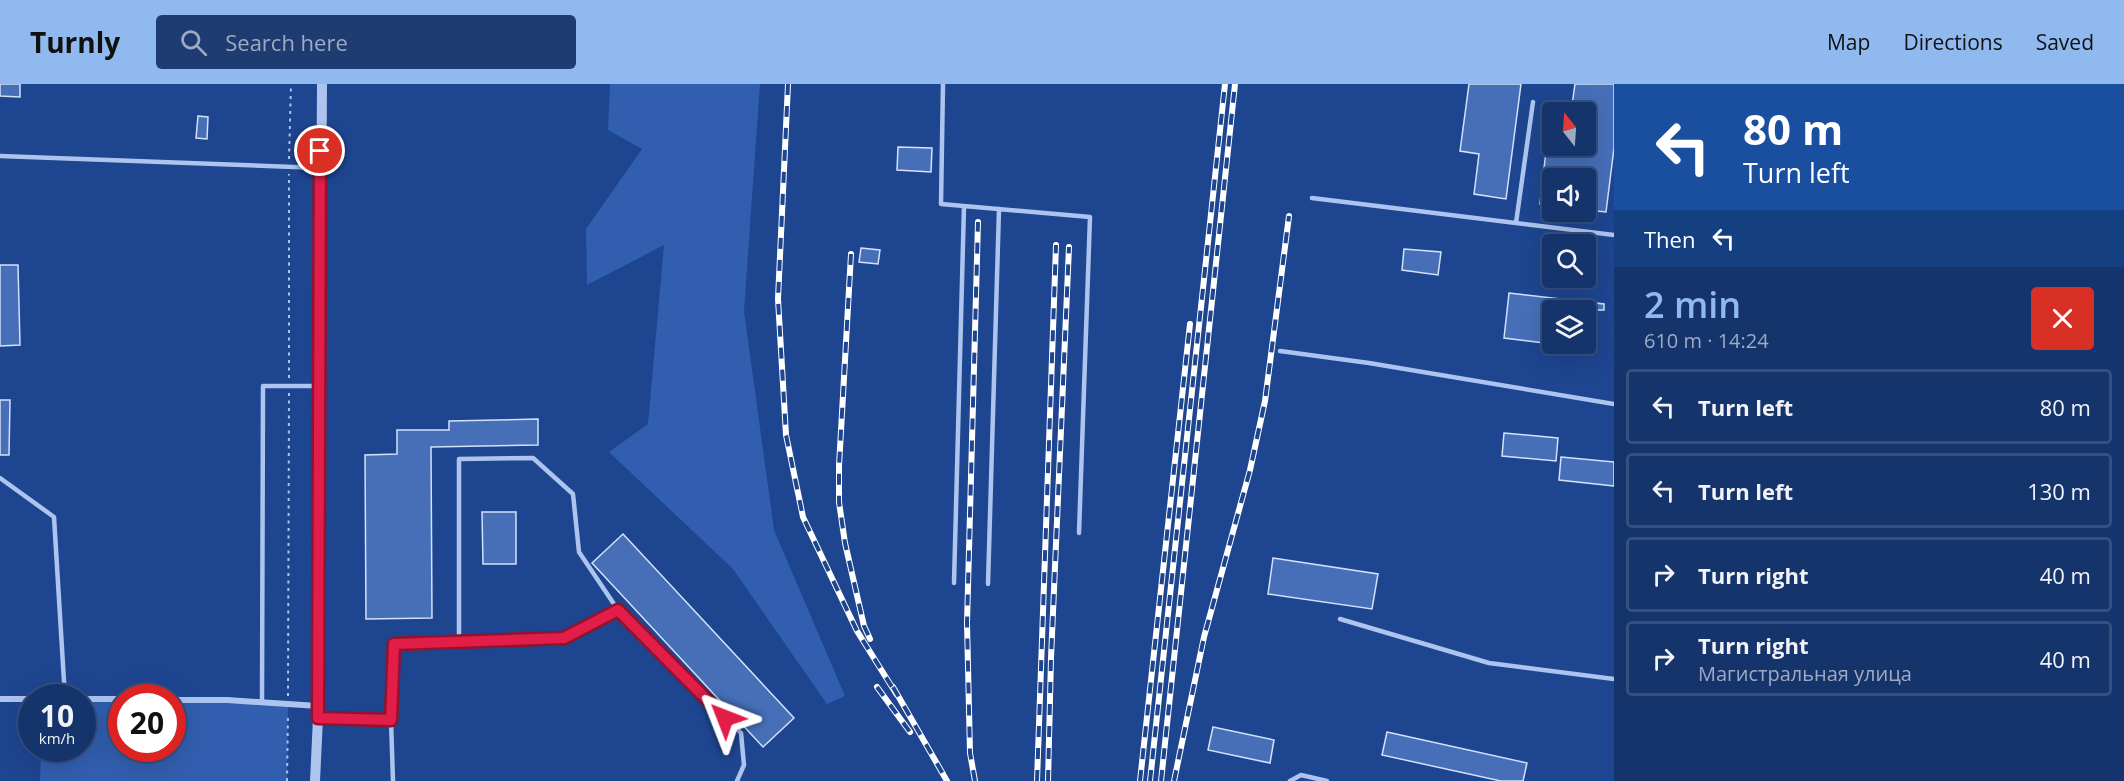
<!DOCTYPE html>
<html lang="en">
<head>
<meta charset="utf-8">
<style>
	:root { --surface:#16346c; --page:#1f3c72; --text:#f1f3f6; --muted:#9eaac2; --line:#354f7f; --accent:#90b9f0 }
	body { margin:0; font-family:"Open Sans",sans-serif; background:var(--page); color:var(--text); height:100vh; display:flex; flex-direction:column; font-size:22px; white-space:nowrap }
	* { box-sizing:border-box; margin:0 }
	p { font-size:20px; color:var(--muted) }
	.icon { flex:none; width:33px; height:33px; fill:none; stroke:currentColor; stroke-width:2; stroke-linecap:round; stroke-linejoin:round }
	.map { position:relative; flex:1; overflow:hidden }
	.panel { display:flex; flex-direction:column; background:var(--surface); width:510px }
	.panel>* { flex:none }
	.top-card { background:#1a4fa0; color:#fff; overflow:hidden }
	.needle { width:39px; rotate:343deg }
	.controls { position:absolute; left:1542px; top:18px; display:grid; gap:12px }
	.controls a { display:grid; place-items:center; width:54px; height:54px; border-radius:6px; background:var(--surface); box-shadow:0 6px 24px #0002,0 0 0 2px var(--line); font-size:30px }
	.speed { position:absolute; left:18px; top:600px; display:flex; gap:12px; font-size:30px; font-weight:700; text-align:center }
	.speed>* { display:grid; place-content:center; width:78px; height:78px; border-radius:50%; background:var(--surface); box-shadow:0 6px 24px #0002,0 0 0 2px var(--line); line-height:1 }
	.speed small { font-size:15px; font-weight:400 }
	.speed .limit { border:9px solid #d22; background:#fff; color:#111 }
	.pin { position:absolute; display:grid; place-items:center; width:51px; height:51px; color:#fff; margin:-26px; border:3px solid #fff; border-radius:50%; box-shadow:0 2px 6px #0007 }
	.me { position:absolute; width:66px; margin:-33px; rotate:315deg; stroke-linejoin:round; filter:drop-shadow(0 0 4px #0008) }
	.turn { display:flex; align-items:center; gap:21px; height:126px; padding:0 30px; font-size:27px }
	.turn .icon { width:78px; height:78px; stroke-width:2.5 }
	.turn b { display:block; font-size:42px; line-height:51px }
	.then { display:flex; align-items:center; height:57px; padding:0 30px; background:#0003; gap:12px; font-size:22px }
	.round { display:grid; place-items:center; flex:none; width:63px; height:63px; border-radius:6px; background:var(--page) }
	.overview { display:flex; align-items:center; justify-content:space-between; height:102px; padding:0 30px }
	h1 { font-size:36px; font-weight:600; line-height:45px; color:var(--accent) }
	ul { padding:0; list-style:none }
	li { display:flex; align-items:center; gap:18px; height:75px; margin:0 12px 9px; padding:0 18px; border:3px solid var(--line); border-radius:6px }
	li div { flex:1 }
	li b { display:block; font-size:22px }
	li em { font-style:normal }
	header { display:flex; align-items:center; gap:36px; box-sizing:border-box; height:84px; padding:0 30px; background:var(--accent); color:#111 }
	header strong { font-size:28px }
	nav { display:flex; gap:33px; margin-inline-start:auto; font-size:21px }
	.search { width:420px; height:54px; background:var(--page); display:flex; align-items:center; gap:15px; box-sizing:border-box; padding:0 21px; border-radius:6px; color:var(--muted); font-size:22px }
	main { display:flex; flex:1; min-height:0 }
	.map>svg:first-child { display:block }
	.green { fill:#315eae }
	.building { fill:#466fb8; stroke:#d3e1fa; stroke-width:1.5 }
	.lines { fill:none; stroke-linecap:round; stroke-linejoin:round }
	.path { stroke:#adc5ee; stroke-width:2; stroke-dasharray:3 4.5; stroke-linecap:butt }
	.service { stroke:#adc5ee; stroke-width:4.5 }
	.minor { stroke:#adc5ee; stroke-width:6 }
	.tertiary { stroke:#adc5ee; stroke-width:10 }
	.rail-casing { stroke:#fff; stroke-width:6 }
	.rail { stroke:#1e4590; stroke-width:4; stroke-dasharray:11; stroke-linecap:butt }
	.route-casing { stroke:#92132f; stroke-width:15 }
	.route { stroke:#e11d48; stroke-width:10 }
</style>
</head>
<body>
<header>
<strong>Turnly</strong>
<div class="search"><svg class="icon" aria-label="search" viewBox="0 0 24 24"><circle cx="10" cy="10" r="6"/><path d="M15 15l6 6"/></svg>Search here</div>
<nav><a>Map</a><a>Directions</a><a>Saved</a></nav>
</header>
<main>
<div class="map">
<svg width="1614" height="697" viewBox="0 0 1614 697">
	<rect width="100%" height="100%" fill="#1e4590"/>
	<!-- green -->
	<path class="green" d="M 610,0 L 760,0 L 744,227 L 774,446 L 845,612 L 827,620 L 733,485 L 609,368 L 648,340 L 664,161 L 587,201 L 586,145 L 642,65 L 608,46 Z
		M 83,615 L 121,616 L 122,664 L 172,664 L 173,617 L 288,620 L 287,697 L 40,697 L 41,665 L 82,664 Z"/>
	<!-- building -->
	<path class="building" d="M 0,0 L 20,0 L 20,13 L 0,12 Z
		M 1469,0 L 1521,0 L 1506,115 L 1474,110 L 1479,70 L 1460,67 Z
		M 1575,0 L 1614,0 L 1614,64 L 1606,128 L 1586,126 L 1586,94 L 1552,94 L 1552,122 L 1540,120 L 1546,67 L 1566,70 L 1567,62 L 1586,62 L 1586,28 L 1571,28 Z
		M 198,32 L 208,33 L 207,55 L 196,54 Z
		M 898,63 L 932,64 L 931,88 L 897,86 Z
		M 861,164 L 880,166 L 878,180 L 859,178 Z
		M 1404,165 L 1441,168 L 1438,191 L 1402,186 Z
		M 0,181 L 18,181 L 20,261 L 0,262 Z
		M 1509,209 L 1604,220 L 1604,226 L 1552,226 L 1552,260 L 1504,254 Z
		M 0,316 L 10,316 L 9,371 L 0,371 Z
		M 538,335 L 538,361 L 431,363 L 432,534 L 366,535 L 365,371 L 397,370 L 397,346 L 449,346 L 449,337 Z
		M 1504,349 L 1558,354 L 1556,377 L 1502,372 Z
		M 1561,373 L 1614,378 L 1614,402 L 1559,396 Z
		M 482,428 L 516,428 L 516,480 L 483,480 Z
		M 623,450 L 794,634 L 763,663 L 592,479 Z
		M 1273,474 L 1378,490 L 1372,525 L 1268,510 Z
		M 1213,643 L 1274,656 L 1270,679 L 1208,666 Z
		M 1387,648 L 1527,679 L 1523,697 L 1501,697 L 1382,671 Z"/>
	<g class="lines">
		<!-- path -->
		<path class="path" d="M 289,75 L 291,0
			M 289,294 L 289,90
			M 288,612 L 289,309
			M 287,697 L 288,630"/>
		<!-- service -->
		<path class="service" d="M 943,0 L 941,120 L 1090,133 L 1079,449
			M 0,72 L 320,84
			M 1312,114 L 1614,151
			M 1516,139 L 1533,18
			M 1280,267 L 1369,279 L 1614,320
			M 0,394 L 54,433 L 65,614
			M 954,499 L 964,122
			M 988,500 L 999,125
			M 1340,535 L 1489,579 L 1614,595
			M 459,558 L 459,375 L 533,374 L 573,410 L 579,468 L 618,526 L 741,649 L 744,681 L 737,697
			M 262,618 L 263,302 L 319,302
			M 319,634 L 391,636
			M 393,697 L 391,636 L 394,560 L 564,554 L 618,526
			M 1290,697 L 1301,691 L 1327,697"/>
		<!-- minor -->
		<path class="minor" d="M 0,615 L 32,615
			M 82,615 L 122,615
			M 172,616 L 227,616 L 318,622"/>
		<!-- tertiary -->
		<path class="tertiary" d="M 315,697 L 318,634 L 322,0"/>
		<!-- rail casing -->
		<g class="rail-casing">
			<path id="rail" d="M 788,0 L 778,215 L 786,351 L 803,433 L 857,547 L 897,611
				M 851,170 L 839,382 L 839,418 L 845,459 L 864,542 L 870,555
				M 877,603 L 910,648
				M 893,603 L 947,697
				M 975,697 L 970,669 L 967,539 L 978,138
				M 1037,697 L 1056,161
				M 1048,697 L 1051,574 L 1069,163
				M 1140,697 L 1190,240
				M 1150,697 L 1225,0
				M 1161,697 L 1235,0
				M 1174,697 L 1204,553 L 1250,386 L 1265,317 L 1289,132"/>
		</g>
		<!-- rail -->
		<use href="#rail" class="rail"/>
	</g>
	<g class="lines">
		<!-- route casing -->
		<g class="route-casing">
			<path id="route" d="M 320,67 L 318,634 L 391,636 L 394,560 L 564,554 L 618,526 L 725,634"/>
		</g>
		<!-- route -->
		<use href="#route" class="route"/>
	</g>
</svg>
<div class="controls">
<a><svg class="needle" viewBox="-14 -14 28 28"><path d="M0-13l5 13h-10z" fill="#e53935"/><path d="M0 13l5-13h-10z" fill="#9eaac2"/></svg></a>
<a><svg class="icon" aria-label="sound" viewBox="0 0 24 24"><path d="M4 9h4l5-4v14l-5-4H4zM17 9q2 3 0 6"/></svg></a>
<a><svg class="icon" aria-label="search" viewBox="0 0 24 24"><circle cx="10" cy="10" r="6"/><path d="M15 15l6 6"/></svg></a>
<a><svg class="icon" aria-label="layers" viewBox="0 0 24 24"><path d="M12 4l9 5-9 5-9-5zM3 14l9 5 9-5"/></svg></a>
</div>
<div class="speed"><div>10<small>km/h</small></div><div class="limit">20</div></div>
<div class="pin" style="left:320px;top:67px;background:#d93025"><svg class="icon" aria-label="arrive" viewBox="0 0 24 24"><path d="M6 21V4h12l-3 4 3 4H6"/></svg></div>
<svg class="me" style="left:725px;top:634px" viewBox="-20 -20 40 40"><path d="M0-17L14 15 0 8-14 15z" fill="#e11d48" stroke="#fff" stroke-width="4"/></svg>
</div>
<section class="panel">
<div class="top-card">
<div class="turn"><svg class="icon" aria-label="left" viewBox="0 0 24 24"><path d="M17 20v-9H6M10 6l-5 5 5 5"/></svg><div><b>80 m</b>Turn left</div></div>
<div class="then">Then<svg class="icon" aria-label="left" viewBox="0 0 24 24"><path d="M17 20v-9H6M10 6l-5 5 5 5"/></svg></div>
</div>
<div class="overview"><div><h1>2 min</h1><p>610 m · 14:24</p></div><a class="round" style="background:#d93025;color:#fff"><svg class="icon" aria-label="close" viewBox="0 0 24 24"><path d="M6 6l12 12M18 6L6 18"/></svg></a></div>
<ul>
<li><svg class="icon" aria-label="left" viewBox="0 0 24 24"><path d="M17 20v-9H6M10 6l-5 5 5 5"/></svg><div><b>Turn left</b></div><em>80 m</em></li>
<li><svg class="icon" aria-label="left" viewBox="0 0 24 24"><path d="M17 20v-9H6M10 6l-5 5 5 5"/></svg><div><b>Turn left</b></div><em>130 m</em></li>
<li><svg class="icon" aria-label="right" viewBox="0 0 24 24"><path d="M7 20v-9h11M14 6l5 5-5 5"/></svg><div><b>Turn right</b></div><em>40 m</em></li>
<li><svg class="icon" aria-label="right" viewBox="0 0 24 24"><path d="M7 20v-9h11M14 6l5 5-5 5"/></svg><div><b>Turn right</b><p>Магистральная улица</p></div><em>40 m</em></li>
</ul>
</section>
</main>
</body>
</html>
